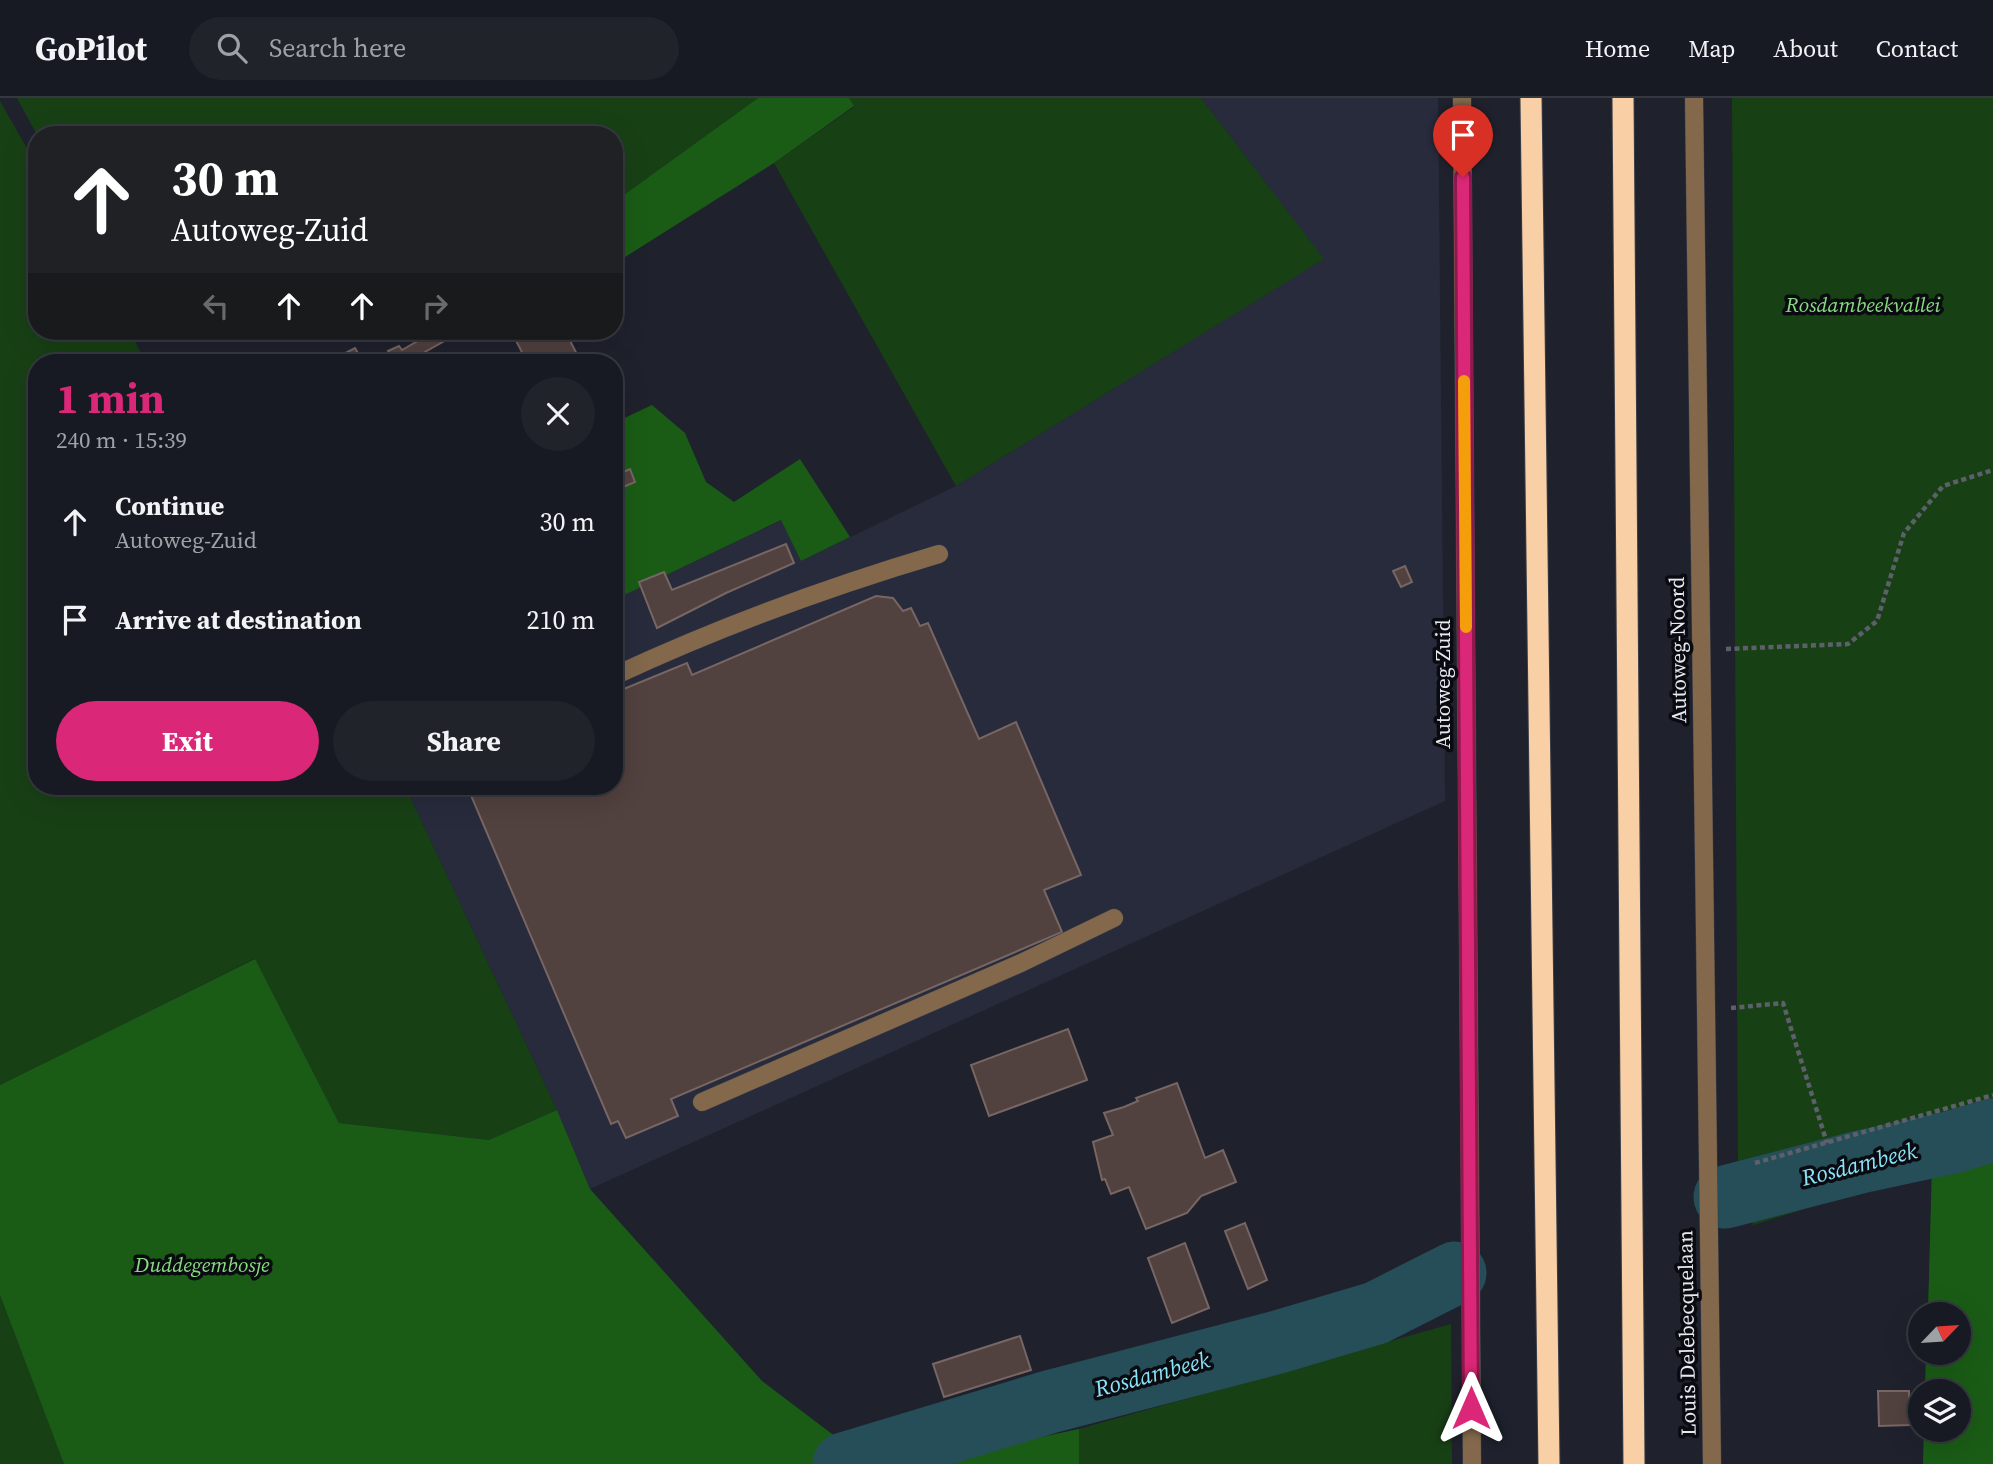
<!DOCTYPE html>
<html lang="en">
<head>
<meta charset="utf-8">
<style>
	:root { --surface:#171a22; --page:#20232a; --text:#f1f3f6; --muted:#9ea1a5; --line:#363840; --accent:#db2777 }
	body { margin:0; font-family:"Source Serif 4",serif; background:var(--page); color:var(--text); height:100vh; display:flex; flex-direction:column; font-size:26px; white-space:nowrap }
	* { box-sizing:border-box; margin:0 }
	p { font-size:23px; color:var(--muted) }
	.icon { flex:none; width:38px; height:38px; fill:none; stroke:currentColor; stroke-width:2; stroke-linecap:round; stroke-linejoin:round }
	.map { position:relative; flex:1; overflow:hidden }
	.side { position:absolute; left:28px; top:256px; width:595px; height:441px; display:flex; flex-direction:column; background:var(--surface); border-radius:28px; box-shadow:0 7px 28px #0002,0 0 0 2px var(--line) }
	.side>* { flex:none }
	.hud { position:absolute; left:28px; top:28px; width:595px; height:214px; border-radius:28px; box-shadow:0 7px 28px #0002,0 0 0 2px var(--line); background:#202124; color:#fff; overflow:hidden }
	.needle { width:46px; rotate:65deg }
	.tools { position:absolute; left:1908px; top:1204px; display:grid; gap:14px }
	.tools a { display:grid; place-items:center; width:63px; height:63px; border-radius:50%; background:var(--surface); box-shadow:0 7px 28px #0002,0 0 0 2px var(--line); font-size:35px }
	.pin { position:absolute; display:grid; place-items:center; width:60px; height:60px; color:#fff; margin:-72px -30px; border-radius:50% 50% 50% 0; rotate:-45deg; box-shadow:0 0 7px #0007 }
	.pin .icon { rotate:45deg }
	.me { position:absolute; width:77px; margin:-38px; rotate:0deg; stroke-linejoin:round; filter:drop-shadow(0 0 5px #0008) }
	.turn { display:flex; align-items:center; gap:24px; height:147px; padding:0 28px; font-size:32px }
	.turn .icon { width:91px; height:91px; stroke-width:2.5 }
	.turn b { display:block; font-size:49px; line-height:60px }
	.lanes { display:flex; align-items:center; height:66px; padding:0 28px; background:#0003; justify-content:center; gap:35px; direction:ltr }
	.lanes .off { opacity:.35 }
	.round { display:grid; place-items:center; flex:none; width:74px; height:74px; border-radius:37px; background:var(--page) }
	.overview { display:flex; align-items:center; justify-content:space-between; height:119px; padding:0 28px }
	h1 { font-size:42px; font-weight:700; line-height:52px; color:var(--accent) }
	.button { display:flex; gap:14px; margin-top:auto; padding:14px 28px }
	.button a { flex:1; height:80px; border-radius:42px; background:var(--accent); color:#fff; font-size:28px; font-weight:700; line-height:80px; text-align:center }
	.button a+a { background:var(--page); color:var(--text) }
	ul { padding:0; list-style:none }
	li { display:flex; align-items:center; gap:21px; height:98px; padding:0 28px }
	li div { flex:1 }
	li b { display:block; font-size:26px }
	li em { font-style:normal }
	header { display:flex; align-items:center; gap:42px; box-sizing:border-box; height:98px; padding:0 35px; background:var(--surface); border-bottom:2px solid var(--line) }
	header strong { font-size:33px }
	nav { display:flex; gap:38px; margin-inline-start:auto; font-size:24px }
	.search { width:490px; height:63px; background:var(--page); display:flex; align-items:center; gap:18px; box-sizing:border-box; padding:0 24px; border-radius:38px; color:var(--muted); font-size:26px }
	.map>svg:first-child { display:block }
	.built { fill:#272b3c }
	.green { fill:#184015 }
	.forest { fill:#1a5c16 }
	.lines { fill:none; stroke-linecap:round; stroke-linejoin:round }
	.river { stroke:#254e58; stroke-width:63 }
	.building { fill:#51413f; stroke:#776664; stroke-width:2 }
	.minor-casing { stroke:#3b3e48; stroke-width:19 }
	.highway-casing { stroke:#3b3e48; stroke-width:23 }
	.path { stroke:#5d606a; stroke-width:4.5; stroke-dasharray:5 3.5; stroke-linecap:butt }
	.minor { stroke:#83684b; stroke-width:18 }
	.highway { stroke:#f9d0a5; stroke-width:21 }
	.route-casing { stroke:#8e194d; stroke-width:18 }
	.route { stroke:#db2777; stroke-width:12 }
	.slow { stroke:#f59e0b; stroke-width:12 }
	.labels { text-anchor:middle; stroke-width:7; stroke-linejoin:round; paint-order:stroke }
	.park-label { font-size:21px; font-style:italic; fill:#87dc7f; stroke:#0a0b10 }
	.street-label { font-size:21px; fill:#e7e9f1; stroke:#0a0b10 }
	.water-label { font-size:23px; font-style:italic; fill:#8ae4f9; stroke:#0a0b10 }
</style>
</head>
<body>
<header>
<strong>GoPilot</strong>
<div class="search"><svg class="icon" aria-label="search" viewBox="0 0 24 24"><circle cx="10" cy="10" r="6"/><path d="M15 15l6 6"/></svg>Search here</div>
<nav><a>Home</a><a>Map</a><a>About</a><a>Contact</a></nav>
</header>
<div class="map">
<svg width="1993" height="1366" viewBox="0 0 1993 1366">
	<rect width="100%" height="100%" fill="#1f222d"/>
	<!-- built -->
	<path class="built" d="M 1201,0 L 1438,0 L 1445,703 L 590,1091 L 557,1012 L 405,688 L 614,688 L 614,502 L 782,422 L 801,463 L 956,388 L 1323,161 Z"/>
	<!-- green -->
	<path class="green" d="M 17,0 L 758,0 L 614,104 L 614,37 L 37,37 Z
		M 849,0 L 1201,0 L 1324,161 L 956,388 L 774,65 L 854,9 Z
		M 1732,0 L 1993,0 L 1993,1366 L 1923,1366 L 1924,1332 L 1958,1332 L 1958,1293 L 1925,1293 L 1926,1255 L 1958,1255 L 1958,1216 L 1928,1216 L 1932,1071 L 1753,1127 L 1738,1063 Z
		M 0,3 L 37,68 L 37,233 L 129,233 L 146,264 L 37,264 L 37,688 L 405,688 L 557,1012 L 489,1042 L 339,1025 L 254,861 L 0,987 Z
		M 0,1197 L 64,1366 L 0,1366 Z
		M 1451,1226 L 1452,1366 L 1079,1366 L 1079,1331 Z"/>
	<!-- forest -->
	<path class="forest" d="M 758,0 L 849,0 L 854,8 L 774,65 L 614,166 L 614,104 Z
		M 652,307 L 685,335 L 706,384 L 734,404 L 800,361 L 850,439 L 801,463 L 781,422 L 614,502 L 614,325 Z
		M 255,861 L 339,1025 L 489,1042 L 557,1012 L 590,1091 L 762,1283 L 836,1339 L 904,1366 L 64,1366 L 0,1197 L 0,987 Z
		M 1993,1050 L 1993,1366 L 1923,1366 L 1924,1332 L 1958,1332 L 1958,1293 L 1925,1293 L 1926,1255 L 1958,1255 L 1958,1216 L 1928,1216 L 1932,1070 Z
		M 1079,1331 L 1079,1366 L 916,1366 Z"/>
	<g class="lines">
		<!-- river -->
		<path class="river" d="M 1725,1099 L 1860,1064 L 1953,1044 L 1993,1032
			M 844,1366 L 1049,1304 L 1278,1244 L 1376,1215 L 1455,1175"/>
	</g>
	<!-- building -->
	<path class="building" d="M 435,233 L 462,233 L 409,263 L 406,258 L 396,264 L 388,253 L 399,248 L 402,252 Z
		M 511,233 L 565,233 L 581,264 L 527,264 Z
		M 355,250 L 363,264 L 328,264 Z
		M 630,371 L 635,384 L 614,393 L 614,378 Z
		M 786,446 L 794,465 L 726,495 L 657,530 L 639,484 L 664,474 L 672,492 Z
		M 1405,468 L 1412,484 L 1401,489 L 1393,473 Z
		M 876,498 L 893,500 L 903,513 L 911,510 L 920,528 L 928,525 L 979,641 L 1016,624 L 1081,777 L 1044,792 L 1062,834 L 671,1001 L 678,1018 L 626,1040 L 618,1023 L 611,1026 L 467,688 L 614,688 L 614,595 L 687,565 L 692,577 Z
		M 1068,931 L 1087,982 L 989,1018 L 971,967 Z
		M 1177,985 L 1205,1060 L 1223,1052 L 1236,1084 L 1201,1098 L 1187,1115 L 1146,1131 L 1129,1089 L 1111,1096 L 1105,1081 L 1102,1082 L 1093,1044 L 1113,1037 L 1104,1015 L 1124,1009 L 1138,1003 L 1136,1000 Z
		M 1245,1125 L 1267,1182 L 1248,1191 L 1225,1133 Z
		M 1185,1145 L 1209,1210 L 1172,1225 L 1148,1160 Z
		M 1020,1238 L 1031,1272 L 944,1299 L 933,1266 Z
		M 1878,1293 L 1909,1293 L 1910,1327 L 1879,1328 Z"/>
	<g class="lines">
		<!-- minor casing -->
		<g class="minor-casing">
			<path id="minor" d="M 1462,0 L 1472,1366
				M 1694,0 L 1712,1366
				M 614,578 C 719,529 828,489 939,456
				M 702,1004 L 1021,865 L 1114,820"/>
		</g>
		<!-- highway casing -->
		<g class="highway-casing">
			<path id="highway" d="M 1531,0 L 1549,1366
				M 1623,0 L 1634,1366"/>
		</g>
		<!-- path -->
		<path class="path" d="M 1726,551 L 1848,546 L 1877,523 L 1904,435 L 1943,388 L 1993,372
			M 1731,910 L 1783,905 L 1827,1045
			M 1755,1065 L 1993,997"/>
		<!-- minor -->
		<use href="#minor" class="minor"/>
		<!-- highway -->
		<use href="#highway" class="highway"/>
	</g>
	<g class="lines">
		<!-- route casing -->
		<g class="route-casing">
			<path id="route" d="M 1463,79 L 1471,1310"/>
		</g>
		<!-- route -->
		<use href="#route" class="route"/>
		<!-- slow -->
		<path class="slow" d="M 1464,283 L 1466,529"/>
	</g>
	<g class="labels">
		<!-- park labels -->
		<g class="park-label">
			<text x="1863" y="214">Rosdambeekvallei</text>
			<text x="202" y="1174">Duddegembosje</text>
		</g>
		<!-- street labels -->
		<g class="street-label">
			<text transform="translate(1678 552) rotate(-91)" y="7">Autoweg-Noord</text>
			<text transform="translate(1443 586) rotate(-90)" y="7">Autoweg-Zuid</text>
			<text transform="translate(1687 1235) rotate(-91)" y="7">Louis Delebecquelaan</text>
		</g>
		<!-- water labels -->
		<g class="water-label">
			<text transform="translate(1859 1066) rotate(-14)" y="8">Rosdambeek</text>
			<text transform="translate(1152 1276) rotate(-15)" y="8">Rosdambeek</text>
		</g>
	</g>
</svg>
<div class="tools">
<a><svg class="needle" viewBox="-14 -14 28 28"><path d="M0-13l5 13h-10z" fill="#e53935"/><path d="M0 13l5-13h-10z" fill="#9ea1a5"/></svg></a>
<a><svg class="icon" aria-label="layers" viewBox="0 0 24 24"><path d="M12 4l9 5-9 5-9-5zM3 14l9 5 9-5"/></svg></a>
</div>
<div class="pin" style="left:1463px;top:79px;background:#d93025"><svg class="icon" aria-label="arrive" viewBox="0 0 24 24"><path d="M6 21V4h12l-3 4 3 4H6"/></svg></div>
<svg class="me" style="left:1471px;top:1310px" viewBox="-20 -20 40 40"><path d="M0-17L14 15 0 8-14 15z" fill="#db2777" stroke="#fff" stroke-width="4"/></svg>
<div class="hud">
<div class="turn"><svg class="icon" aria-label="ahead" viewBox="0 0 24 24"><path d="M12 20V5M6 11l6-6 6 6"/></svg><div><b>30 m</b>Autoweg-Zuid</div></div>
<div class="lanes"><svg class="icon off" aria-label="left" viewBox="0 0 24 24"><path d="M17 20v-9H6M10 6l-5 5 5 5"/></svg><svg class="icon" aria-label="ahead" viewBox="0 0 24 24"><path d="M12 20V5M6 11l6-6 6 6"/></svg><svg class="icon" aria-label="ahead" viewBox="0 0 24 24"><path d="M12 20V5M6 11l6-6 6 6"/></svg><svg class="icon off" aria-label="right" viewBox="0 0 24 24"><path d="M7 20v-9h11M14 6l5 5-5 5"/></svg></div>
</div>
<section class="side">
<div class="overview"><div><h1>1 min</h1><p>240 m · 15:39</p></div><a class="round"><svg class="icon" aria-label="close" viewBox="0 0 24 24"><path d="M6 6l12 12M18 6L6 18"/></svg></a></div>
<ul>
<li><svg class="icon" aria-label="ahead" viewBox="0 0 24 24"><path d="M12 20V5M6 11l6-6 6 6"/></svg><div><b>Continue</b><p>Autoweg-Zuid</p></div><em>30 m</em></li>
<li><svg class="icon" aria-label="arrive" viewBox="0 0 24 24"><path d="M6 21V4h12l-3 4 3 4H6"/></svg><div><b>Arrive at destination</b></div><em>210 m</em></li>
</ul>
<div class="button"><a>Exit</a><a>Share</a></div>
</section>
</div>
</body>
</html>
